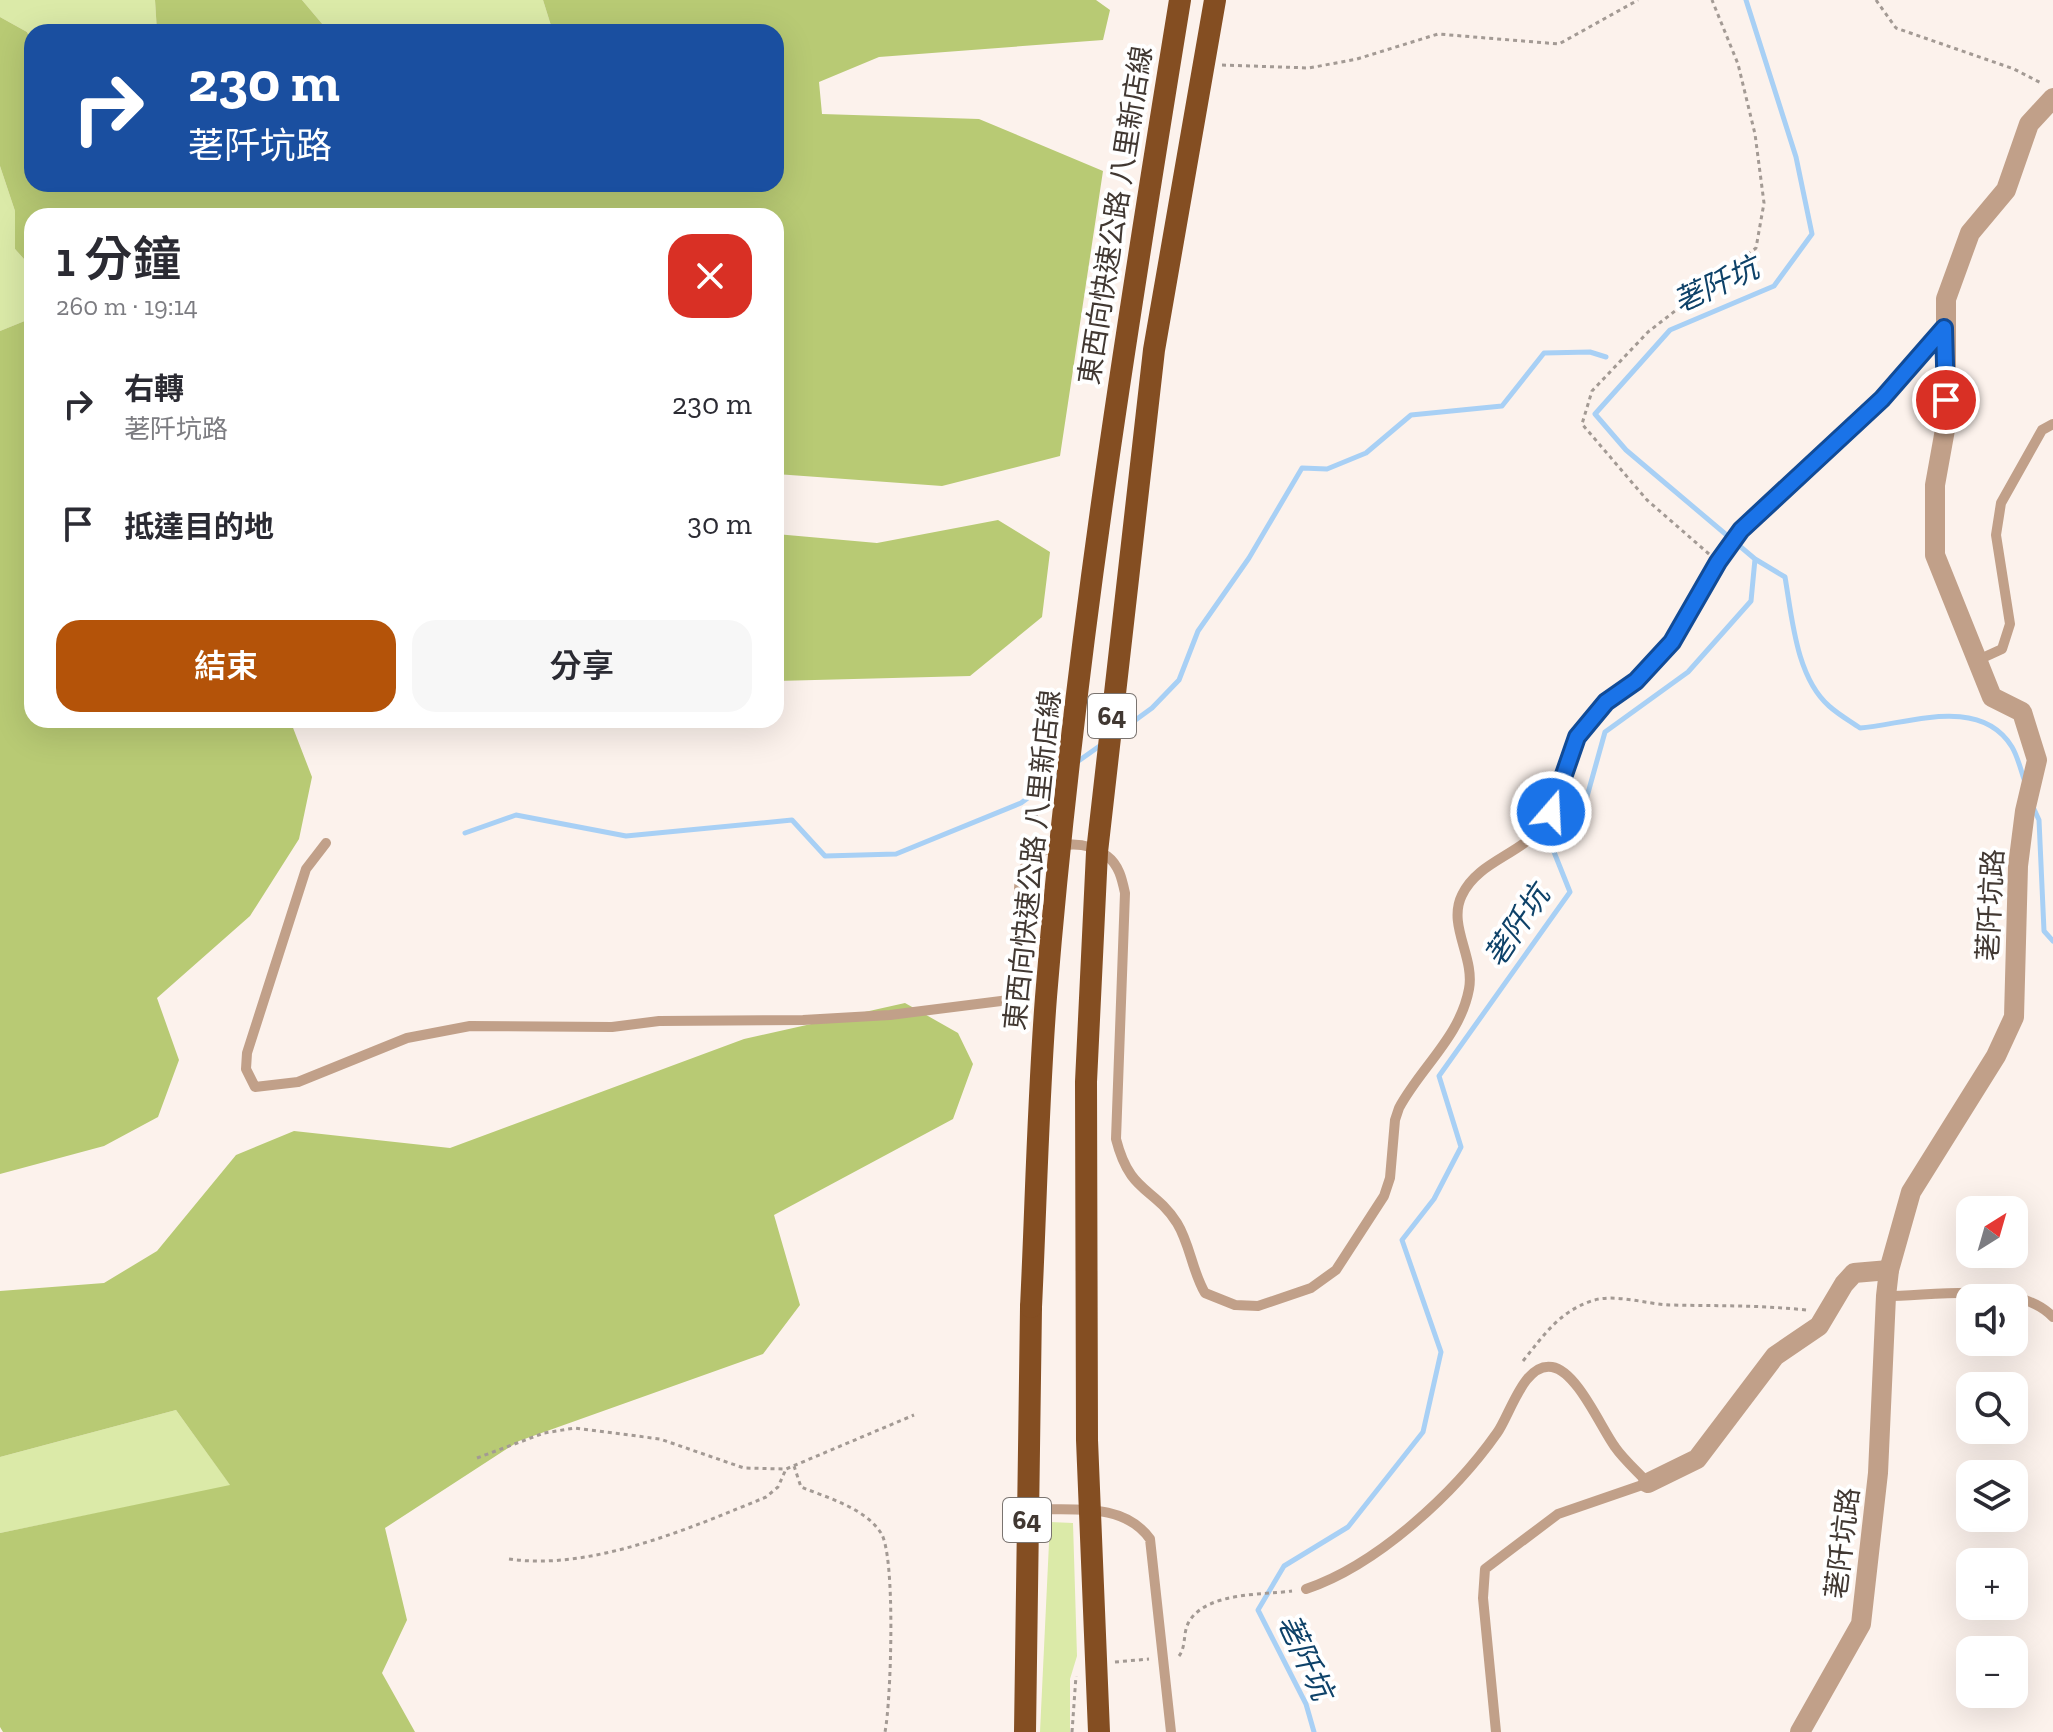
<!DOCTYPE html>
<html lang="zh-TW">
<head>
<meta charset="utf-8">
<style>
	:root { --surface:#fff; --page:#f7f7f7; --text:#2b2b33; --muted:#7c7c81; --accent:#b45309 }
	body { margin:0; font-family:"Zilla Slab","Noto Sans TC",serif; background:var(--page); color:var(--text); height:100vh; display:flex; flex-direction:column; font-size:30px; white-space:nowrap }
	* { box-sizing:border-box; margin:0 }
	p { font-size:26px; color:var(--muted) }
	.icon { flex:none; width:44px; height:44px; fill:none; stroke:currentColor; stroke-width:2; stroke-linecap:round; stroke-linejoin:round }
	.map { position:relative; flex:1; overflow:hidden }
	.sheet { position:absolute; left:24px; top:208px; width:760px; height:520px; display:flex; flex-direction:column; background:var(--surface); border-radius:24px; box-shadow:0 8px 32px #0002 }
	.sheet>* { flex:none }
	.guide { position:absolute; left:24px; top:24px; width:760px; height:168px; border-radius:24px; box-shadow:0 8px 32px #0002; background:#1a4fa0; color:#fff; overflow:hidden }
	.needle { width:52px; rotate:37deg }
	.buttons { position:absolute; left:1956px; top:1196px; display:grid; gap:16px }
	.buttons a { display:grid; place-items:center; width:72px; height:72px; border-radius:16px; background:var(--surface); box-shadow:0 8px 32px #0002; font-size:40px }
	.pin { position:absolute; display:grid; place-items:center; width:68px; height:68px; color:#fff; margin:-34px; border:4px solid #fff; border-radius:50%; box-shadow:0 2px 8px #0007 }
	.me { position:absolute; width:88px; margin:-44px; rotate:19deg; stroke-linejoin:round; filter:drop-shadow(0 0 6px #0008) }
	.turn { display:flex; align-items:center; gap:28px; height:168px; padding:0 32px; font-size:36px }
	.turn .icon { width:104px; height:104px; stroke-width:2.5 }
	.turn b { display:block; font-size:56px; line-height:68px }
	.round { display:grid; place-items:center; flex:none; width:84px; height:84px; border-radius:24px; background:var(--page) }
	.summary { display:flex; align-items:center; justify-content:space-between; height:136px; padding:0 32px }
	h1 { font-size:48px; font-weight:600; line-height:60px }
	.button { display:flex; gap:16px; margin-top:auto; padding:16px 32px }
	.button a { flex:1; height:92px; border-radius:24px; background:var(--accent); color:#fff; font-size:32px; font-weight:600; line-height:92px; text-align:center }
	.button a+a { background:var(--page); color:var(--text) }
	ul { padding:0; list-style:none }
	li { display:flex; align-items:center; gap:24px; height:120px; padding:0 32px }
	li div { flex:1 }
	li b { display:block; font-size:30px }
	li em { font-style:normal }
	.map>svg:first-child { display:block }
	.green { fill:#dbeaa8 }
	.forest { fill:#b8ca74 }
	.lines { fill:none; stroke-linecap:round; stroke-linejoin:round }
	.stream { stroke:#a8d0f5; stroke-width:5 }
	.path { stroke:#a39a94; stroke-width:3; stroke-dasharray:4 4; stroke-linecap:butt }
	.service { stroke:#c1a089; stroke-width:10 }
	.minor { stroke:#c1a089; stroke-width:20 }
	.tertiary { stroke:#c1a089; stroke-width:20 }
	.trunk { stroke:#844e22; stroke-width:22 }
	.trunk-bridge { stroke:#844e22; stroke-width:22 }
	.route-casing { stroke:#114b97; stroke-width:20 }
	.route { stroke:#1a73e8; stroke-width:14 }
	.labels { text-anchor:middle; stroke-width:8; stroke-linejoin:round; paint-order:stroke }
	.shield { fill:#fff; stroke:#7a7470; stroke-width:2 }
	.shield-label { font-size:26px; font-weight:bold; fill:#413832 }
	.street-label { font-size:28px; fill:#413832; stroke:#fff }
	.water-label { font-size:30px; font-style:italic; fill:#0e4269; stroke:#fff }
</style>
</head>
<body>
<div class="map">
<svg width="2053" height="1732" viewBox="0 0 2053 1732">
	<rect width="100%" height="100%" fill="#fcf2ec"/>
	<!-- green -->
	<path class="green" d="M 0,0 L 155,0 L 157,32 L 32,32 L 32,42 L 27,32 L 0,17 Z
		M 302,0 L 543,0 L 553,32 L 329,32 Z
		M 0,166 L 15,211 L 15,249 L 32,268 L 32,318 L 0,331 Z
		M 176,1410 L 231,1486 L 0,1533 L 0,1457 Z
		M 1050,1522 L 1073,1523 L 1077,1656 L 1070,1679 L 1070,1732 L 1040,1732 Z"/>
	<!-- forest -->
	<path class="forest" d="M 155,0 L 302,0 L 329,32 L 157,32 Z
		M 543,0 L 1096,0 L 1110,10 L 1103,40 L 879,57 L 819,82 L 822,114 L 979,119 L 1103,171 L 1060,456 L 942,486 L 776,474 L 776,216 L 32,216 L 32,268 L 15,249 L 15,211 L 0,166 L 0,17 L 27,32 L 32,42 L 32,184 L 776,184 L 776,32 L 553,32 Z
		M 32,318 L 32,720 L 290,720 L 312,777 L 299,839 L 250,916 L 157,998 L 179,1060 L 158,1117 L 104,1146 L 0,1174 L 0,331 Z
		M 998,520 L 1050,552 L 1042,617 L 970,676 L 776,681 L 776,534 L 877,543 Z
		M 905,1003 L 958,1033 L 973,1064 L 953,1119 L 774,1215 L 800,1305 L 763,1354 L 519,1441 L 385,1528 L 407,1620 L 382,1673 L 415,1732 L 3,1732 L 0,1727 L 0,1533 L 230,1485 L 176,1410 L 0,1457 L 0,1291 L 104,1283 L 157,1251 L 236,1155 L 294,1131 L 450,1148 L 744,1039 Z"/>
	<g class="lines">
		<!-- stream -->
		<path class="stream" d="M 1755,559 L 1785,577 C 1792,617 1796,677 1829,706 C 1839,715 1850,721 1860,728 C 1908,724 1980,695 2012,747 C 2018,757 2021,771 2025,782
			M 1119,732 L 1152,708 L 1179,680 L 1198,631 L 1249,558 L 1302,468 L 1327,469 L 1366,453 L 1411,415 L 1502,406 L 1544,353 L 1590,352 L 1606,357
			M 1077,762 L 1101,745
			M 2033,807 L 2039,820 L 2044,931 L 2053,941
			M 465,833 L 516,815 L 626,836 L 792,820 L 825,856 L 896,854 L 1021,803 L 1059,775
			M 1314,1732 L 1306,1704 L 1258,1610 L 1284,1566 L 1348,1527 L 1423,1432 L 1441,1352 L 1402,1240 L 1434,1199 L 1461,1147 L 1439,1076 L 1570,892 L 1552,847 L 1581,818 L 1605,732 L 1688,672 L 1751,601 L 1755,559 L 1626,450 L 1595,414 L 1670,330 L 1774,286 L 1812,234 L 1796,157 L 1746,0"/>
		<!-- path -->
		<path class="path" d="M 1876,0 L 1896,28 L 2014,69 L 2041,83
			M 1125,61 L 1150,62
			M 1222,65 L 1309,68 L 1357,59 L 1438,34 L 1559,44 L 1638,0
			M 1709,554 L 1647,500 L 1582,424 L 1592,391 L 1648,332 L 1756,248 L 1764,203 L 1755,134 L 1738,64 L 1712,0
			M 1030,808 L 1043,825
			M 1523,1361 C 1544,1335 1558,1313 1591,1301 C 1615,1293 1645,1304 1670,1305 C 1716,1306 1760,1305 1806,1310
			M 477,1458 L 544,1433 L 575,1428 L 660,1439 L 744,1468 L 786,1469 L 914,1415
			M 794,1466 L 801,1487 C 828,1498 865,1508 881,1533 C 896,1556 891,1702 885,1732
			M 509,1559 C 591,1571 691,1528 766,1497 L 778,1487 L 786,1469
			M 1179,1656 C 1187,1645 1182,1632 1190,1620 C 1209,1592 1262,1595 1292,1591
			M 1115,1662 L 1149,1659
			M 1072,1732 L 1076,1676"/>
		<!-- service -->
		<path class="service" d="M 1978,660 L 2002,649 L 2010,624 L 1996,535 L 2001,503 L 2042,430 L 2053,424
			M 326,843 L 306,869 L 247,1053 L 246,1069 L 255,1087 L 298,1082 L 407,1038 L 470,1026 L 612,1027 L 659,1021 L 803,1020 L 890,1015 L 1009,1000 C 1057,964 977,866 1055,847 C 1074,842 1090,844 1107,856 C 1119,865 1122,879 1125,893 L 1116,1139 C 1130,1194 1153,1186 1177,1223 C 1190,1244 1192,1271 1205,1293 L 1235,1305 L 1258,1306 L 1311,1288 L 1336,1270 L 1384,1196 L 1390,1178 L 1395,1120 L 1399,1108 C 1421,1067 1460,1037 1469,989 C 1475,957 1447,925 1462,895 C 1478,861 1521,855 1543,825 C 1567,791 1565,748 1593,716 C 1605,701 1621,694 1635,682 C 1648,670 1662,655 1672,641 C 1699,606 1713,562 1743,529 C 1779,488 1824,455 1863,418 C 1892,390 1918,358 1944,328
			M 1886,1296 C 1935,1296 2018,1280 2053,1317
			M 1029,1509 C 1071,1511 1123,1501 1150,1539 L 1171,1732
			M 1306,1589 C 1377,1565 1454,1494 1497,1433 C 1510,1415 1524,1362 1552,1367 C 1577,1371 1601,1428 1615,1447 C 1624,1460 1637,1471 1648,1483 L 1558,1514 L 1485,1569 L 1483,1598 L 1496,1732"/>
		<!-- minor -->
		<path class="minor" d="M 1648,1483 L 1697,1459 L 1775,1356 L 1819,1326 L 1844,1284 L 1854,1273 L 1889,1270"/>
		<!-- tertiary -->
		<path class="tertiary" d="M 1800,1732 L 1861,1624 L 1878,1473 L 1886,1296 L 1889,1270 L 1911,1192 L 1996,1056 L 2014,1017 L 2018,866 L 2025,811 L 2037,760 L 2022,712 L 1992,697 L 1935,555 L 1935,485 L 1946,424 L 1946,299 L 1970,233 L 2006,190 L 2029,124 L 2053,98"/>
		<!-- trunk -->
		<path class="trunk" d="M 1025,1732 L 1031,1307"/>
		<!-- trunk-bridge -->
		<path class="trunk-bridge" d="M 1031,1307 C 1036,1204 1038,1100 1046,997 C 1073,662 1126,331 1180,0
			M 1099,1732 L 1087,1440 L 1086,1082 L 1097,852 L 1154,350 L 1215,0"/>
	</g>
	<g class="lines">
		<!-- route casing -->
		<g class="route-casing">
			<path id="route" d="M 1551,812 L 1577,737 L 1606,702 L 1636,681 L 1672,642 L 1718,562 L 1741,530 L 1882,399 L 1944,328 L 1946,400"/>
		</g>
		<!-- route -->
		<use href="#route" class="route"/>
	</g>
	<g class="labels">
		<!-- shield labels -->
		<g class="shield">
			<rect x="1088" y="694" width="48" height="44" rx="6"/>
			<rect x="1003" y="1498" width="48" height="44" rx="6"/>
		</g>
		<g class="shield-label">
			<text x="1112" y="725">64</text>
			<text x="1027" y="1529">64</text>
		</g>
		<!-- street labels -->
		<g class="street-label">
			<text transform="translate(1115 215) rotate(-81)" y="10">東西向快速公路 八里新店線</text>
			<text transform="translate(1032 860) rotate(-84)" y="10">東西向快速公路 八里新店線</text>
			<text transform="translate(1990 905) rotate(-87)" y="10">荖阡坑路</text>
			<text transform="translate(1842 1543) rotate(-83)" y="10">荖阡坑路</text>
		</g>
		<!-- water labels -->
		<g class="water-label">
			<text transform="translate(1716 285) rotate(-25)" y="10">荖阡坑</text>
			<text transform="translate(1517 926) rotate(-56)" y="10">荖阡坑</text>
			<text transform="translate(1305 1657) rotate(65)" y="10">荖阡坑</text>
		</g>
	</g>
</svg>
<div class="buttons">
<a><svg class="needle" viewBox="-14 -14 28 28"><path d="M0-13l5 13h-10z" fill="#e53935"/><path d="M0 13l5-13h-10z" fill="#7c7c81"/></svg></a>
<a><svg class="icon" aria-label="sound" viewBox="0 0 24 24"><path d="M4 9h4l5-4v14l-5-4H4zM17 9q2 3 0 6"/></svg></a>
<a><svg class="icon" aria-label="search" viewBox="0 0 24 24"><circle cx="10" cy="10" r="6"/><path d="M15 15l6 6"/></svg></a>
<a><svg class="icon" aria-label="layers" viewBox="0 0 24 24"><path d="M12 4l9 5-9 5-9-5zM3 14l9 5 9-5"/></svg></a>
<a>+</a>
<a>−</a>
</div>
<div class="pin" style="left:1946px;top:400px;background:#d93025"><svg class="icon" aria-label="arrive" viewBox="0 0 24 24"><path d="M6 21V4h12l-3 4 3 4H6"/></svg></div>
<svg class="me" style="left:1551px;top:812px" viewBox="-20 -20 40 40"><circle r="17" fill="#1a73e8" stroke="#fff" stroke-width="3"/><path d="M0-11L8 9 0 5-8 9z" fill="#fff"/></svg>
<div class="guide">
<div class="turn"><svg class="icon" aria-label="right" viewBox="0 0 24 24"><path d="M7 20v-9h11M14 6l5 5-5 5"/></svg><div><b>230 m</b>荖阡坑路</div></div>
</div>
<section class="sheet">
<div class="summary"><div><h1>1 分鐘</h1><p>260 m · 19:14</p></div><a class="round" style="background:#d93025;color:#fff"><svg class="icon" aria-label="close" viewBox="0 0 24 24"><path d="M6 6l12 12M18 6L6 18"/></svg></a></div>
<ul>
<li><svg class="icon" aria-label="right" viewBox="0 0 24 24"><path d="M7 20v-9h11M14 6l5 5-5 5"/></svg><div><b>右轉</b><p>荖阡坑路</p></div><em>230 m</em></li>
<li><svg class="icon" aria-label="arrive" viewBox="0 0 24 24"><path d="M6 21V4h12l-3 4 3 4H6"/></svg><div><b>抵達目的地</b></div><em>30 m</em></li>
</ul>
<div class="button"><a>結束</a><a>分享</a></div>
</section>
</div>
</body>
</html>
